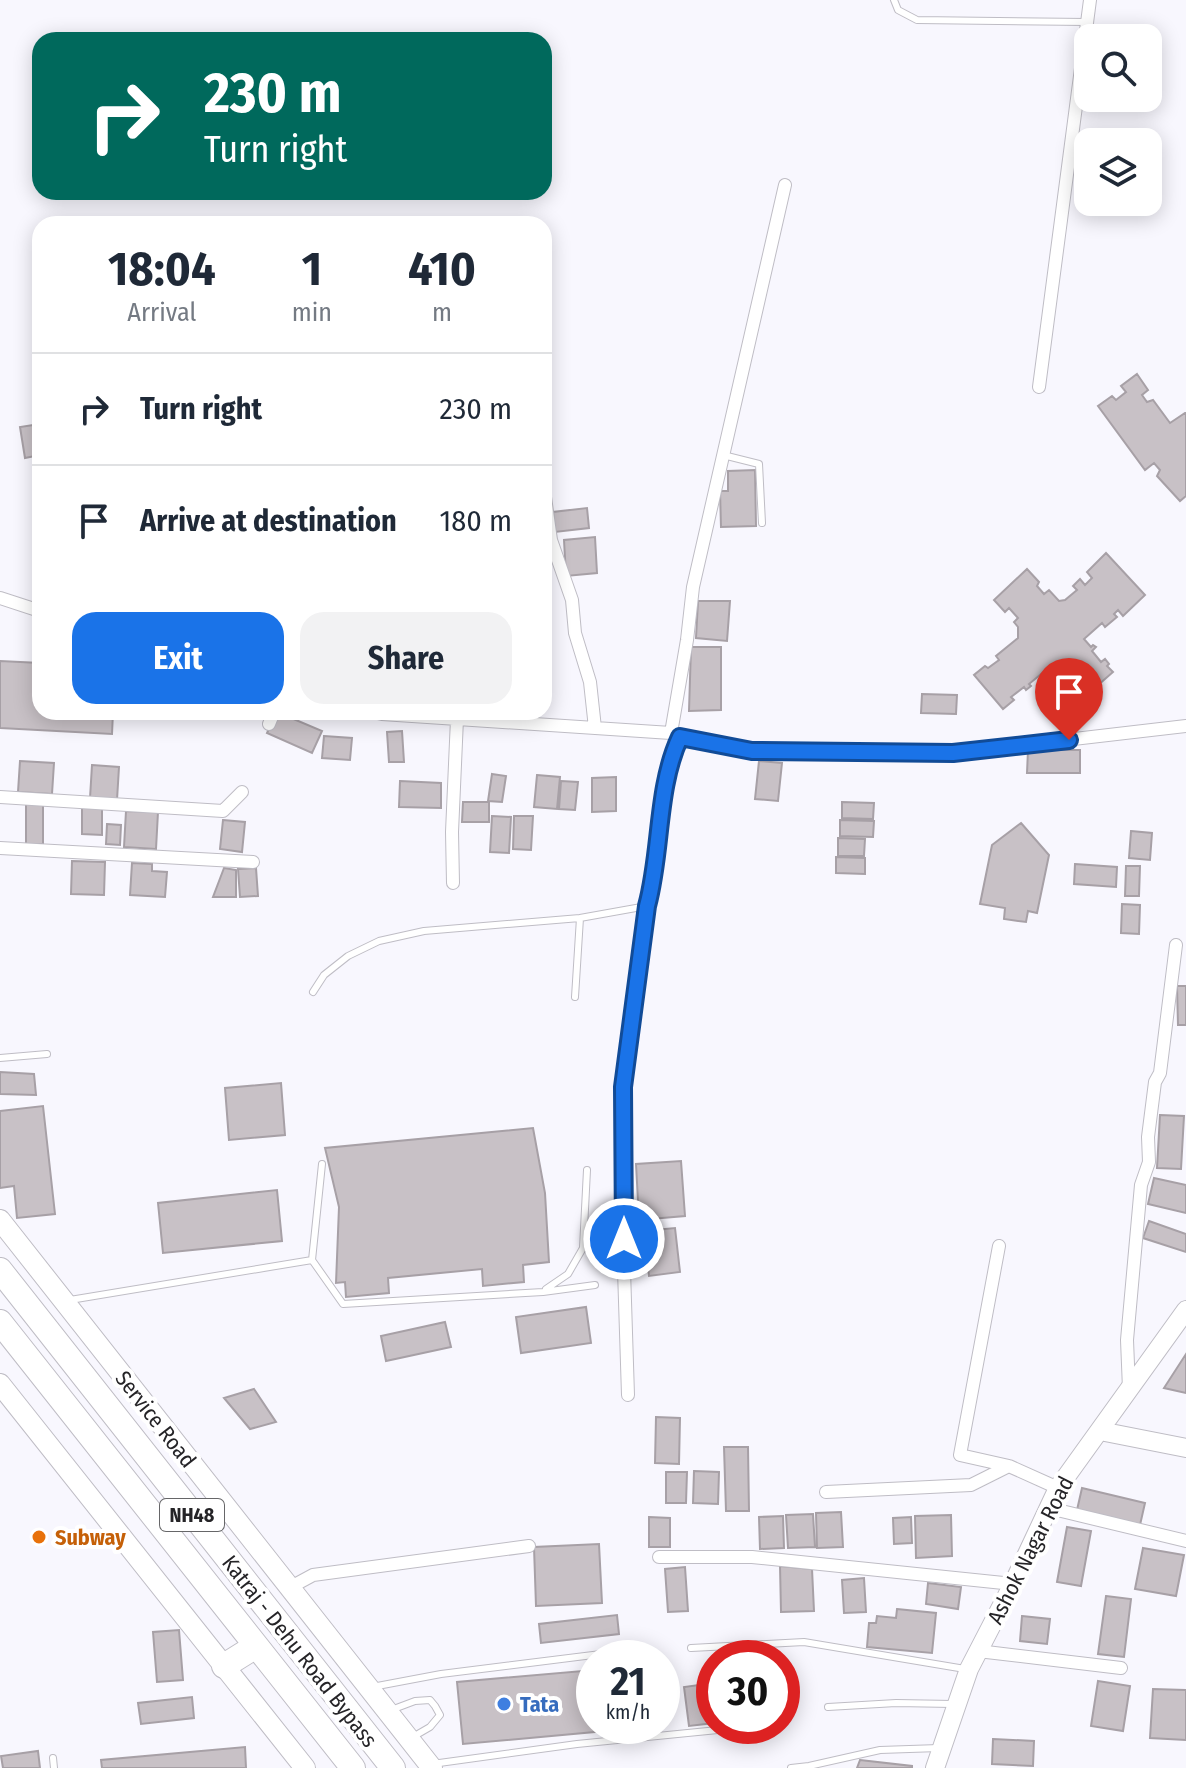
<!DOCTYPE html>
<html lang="en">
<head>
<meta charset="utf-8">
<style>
	:root { --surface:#fff; --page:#f2f2f3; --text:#1f2937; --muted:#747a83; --line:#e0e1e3; --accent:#1a73e8 }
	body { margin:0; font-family:"Fira Sans Condensed",sans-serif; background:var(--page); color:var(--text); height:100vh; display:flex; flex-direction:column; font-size:30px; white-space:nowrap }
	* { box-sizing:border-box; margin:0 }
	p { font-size:26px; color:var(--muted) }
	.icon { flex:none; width:44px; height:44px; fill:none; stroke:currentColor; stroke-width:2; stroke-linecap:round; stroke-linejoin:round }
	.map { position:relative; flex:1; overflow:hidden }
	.drawer { position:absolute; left:32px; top:216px; width:520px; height:504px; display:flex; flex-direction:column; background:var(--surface); border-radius:24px; box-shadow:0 4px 20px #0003 }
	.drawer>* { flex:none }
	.banner { position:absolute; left:32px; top:32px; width:520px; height:168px; border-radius:24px; box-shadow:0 4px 20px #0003; background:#00695c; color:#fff; overflow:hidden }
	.fabs { position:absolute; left:1074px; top:24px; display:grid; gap:16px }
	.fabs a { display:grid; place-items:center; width:88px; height:88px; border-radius:16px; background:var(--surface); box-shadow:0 4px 20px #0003; font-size:40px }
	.speed { position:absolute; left:576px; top:1640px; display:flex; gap:16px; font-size:40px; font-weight:700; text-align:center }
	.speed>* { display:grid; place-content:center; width:104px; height:104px; border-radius:50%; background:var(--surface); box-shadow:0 4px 20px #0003; line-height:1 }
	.speed small { font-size:20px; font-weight:400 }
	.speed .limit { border:12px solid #d22; background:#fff; color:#111 }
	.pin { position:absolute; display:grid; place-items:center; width:68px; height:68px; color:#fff; margin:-82px -34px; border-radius:50% 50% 50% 0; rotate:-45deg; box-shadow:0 0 8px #0007 }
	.pin .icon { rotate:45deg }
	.me { position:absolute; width:88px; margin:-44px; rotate:0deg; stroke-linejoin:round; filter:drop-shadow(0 0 6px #0008) }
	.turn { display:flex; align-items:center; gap:28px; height:168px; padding:0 40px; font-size:36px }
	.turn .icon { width:104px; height:104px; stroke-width:2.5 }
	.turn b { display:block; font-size:56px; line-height:68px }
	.eta { display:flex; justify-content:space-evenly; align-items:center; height:136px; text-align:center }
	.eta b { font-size:48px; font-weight:700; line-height:56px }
	.button { display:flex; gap:16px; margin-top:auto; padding:16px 40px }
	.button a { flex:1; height:92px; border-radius:24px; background:var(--accent); color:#fff; font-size:32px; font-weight:700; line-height:92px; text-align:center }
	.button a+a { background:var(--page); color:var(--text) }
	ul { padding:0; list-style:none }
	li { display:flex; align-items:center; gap:24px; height:112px; padding:0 40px; border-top:2px solid var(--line) }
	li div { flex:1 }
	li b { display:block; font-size:30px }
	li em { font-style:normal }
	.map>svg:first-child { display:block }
	.building { fill:#c8c1c6; stroke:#a7a0a6; stroke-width:2 }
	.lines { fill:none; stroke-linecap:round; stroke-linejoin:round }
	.lane-casing { stroke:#bfbdc5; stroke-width:8 }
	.street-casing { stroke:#bfbdc5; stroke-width:14 }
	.secondary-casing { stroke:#bfbdc5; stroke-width:20 }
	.primary-casing { stroke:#bfbdc5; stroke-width:22 }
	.highway-casing { stroke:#bfbdc5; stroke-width:26 }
	.lane { stroke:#fff; stroke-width:6 }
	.street { stroke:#fff; stroke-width:12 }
	.secondary { stroke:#fff; stroke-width:18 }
	.primary { stroke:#fff; stroke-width:20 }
	.highway { stroke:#fff; stroke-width:24 }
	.route-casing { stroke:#114b97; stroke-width:20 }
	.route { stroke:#1a73e8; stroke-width:14 }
	.food-dot { fill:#e8710a; stroke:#fff; stroke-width:3 }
	.shop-dot { fill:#3f7fe0; stroke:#fff; stroke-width:3 }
	.labels { text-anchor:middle; stroke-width:8; stroke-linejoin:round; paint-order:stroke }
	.shield { fill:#fff; stroke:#666668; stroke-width:2 }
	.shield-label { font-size:20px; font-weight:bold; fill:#252427 }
	.street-label { font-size:22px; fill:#252427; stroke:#fff }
	.food-label { font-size:22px; font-weight:bold; fill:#c56008; stroke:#fff; text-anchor:start }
	.shop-label { font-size:22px; font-weight:bold; fill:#366cbe; stroke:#fff; text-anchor:start }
</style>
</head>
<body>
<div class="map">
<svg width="1186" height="1768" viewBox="0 0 1186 1768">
	<rect width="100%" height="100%" fill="#f8f7fe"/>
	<!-- building -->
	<path class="building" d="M 1137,374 L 1148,390 L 1142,395 L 1147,402 L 1153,400 L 1170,423 L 1185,413 L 1186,413 L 1186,496 L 1180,501 L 1157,476 L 1160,470 L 1154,463 L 1145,470 L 1098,406 L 1112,396 L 1116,400 L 1126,392 L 1121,386 Z
		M 40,424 L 40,455 L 25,458 L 20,427 Z
		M 755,470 L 756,526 L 721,527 L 720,491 L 728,491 L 728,471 Z
		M 40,500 L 40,533 L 35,501 Z
		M 587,508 L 589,528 L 555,532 L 553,512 Z
		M 595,537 L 597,573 L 566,576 L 564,540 Z
		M 1106,553 L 1145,595 L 1123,616 L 1118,610 L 1114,614 L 1117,617 L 1105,627 L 1102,623 L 1084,639 L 1091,647 L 1093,645 L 1096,647 L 1092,651 L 1101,662 L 1105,659 L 1109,664 L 1107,666 L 1113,672 L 1081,700 L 1074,691 L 1080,686 L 1065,670 L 1060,674 L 1053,667 L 1043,676 L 1041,674 L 1029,684 L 1031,686 L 1026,690 L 1024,687 L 1011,697 L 1014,700 L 1003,709 L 974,675 L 985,666 L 988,668 L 999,660 L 996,656 L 1018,638 L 1018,627 L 1014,622 L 1018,618 L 1009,608 L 1005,612 L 994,600 L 1027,569 L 1039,582 L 1037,586 L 1044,594 L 1049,590 L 1059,601 L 1065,600 L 1077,590 L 1073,586 L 1080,579 L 1085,585 L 1092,578 L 1087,572 Z
		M 698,601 L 730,601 L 727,641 L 696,638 Z
		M 691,647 L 721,647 L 721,710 L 689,711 Z
		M 0,661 L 40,663 L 40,712 L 113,712 L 112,734 L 0,728 Z
		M 922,694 L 957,695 L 956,714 L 921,713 Z
		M 277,712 L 322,731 L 312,753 L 267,733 Z
		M 402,731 L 404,762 L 389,762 L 387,732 Z
		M 324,736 L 352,738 L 350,760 L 322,758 Z
		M 1028,750 L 1080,750 L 1080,773 L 1027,773 Z
		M 20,761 L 54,763 L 52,794 L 18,792 Z
		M 759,761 L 782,763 L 778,801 L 755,799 Z
		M 92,765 L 119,767 L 117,800 L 90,798 Z
		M 492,774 L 506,776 L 502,802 L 488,801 Z
		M 537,775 L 560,777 L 557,809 L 534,807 Z
		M 616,777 L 616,811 L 592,812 L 592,778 Z
		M 400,781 L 441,783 L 441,808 L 399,807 Z
		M 561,781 L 578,782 L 575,810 L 559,809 Z
		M 26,801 L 43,801 L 43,844 L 26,844 Z
		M 463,802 L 489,802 L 489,822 L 462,822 Z
		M 842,802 L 874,803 L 873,819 L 842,818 Z
		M 82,805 L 102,805 L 102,835 L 82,834 Z
		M 126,811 L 158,812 L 156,849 L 124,847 Z
		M 492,816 L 511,817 L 509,853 L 490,852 Z
		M 514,816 L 533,816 L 531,850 L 513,849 Z
		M 223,820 L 245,822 L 242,852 L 220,849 Z
		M 840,820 L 874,821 L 873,837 L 840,836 Z
		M 1021,823 L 1049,855 L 1037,913 L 1028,911 L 1026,922 L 1004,919 L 1005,908 L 980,904 L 992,845 Z
		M 107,824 L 121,825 L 120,845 L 106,844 Z
		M 1131,831 L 1152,833 L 1150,860 L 1129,858 Z
		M 838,838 L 865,839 L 864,856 L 838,856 Z
		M 836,857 L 865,858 L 865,874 L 836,873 Z
		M 72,861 L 105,862 L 104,895 L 71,894 Z
		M 132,863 L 152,864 L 152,871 L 167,872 L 165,897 L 130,895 Z
		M 1075,864 L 1117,867 L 1116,887 L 1074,884 Z
		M 1126,866 L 1140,866 L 1139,896 L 1125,896 Z
		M 224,868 L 236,870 L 236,897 L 213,897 Z
		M 256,868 L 258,896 L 240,897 L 238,869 Z
		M 1122,904 L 1140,905 L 1139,934 L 1121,933 Z
		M 1177,986 L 1186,986 L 1186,1025 L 1178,1025 Z
		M 0,1072 L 34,1074 L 36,1095 L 0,1094 Z
		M 281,1083 L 285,1135 L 229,1140 L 225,1088 Z
		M 43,1106 L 55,1214 L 17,1218 L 14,1186 L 0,1188 L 0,1111 Z
		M 1160,1115 L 1184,1116 L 1181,1169 L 1157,1168 Z
		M 533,1128 L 545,1193 L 549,1262 L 523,1265 L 524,1282 L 483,1286 L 482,1269 L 388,1278 L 389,1293 L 346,1297 L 345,1282 L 336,1283 L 339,1207 L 325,1148 Z
		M 681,1161 L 685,1216 L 639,1220 L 636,1164 Z
		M 1154,1178 L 1186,1185 L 1186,1213 L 1148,1204 Z
		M 277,1190 L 282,1241 L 163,1253 L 158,1203 Z
		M 1149,1221 L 1186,1234 L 1186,1252 L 1143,1238 Z
		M 675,1228 L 680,1272 L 649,1276 L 644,1231 Z
		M 586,1307 L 591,1343 L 521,1353 L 516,1317 Z
		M 445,1322 L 451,1347 L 386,1361 L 381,1336 Z
		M 1186,1354 L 1186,1393 L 1164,1388 Z
		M 254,1389 L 276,1422 L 250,1429 L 224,1398 Z
		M 656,1417 L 680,1418 L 679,1464 L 655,1463 Z
		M 724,1447 L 748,1447 L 749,1511 L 726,1511 Z
		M 694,1471 L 719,1472 L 718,1504 L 693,1503 Z
		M 666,1472 L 687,1472 L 686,1503 L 666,1503 Z
		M 1082,1488 L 1145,1503 L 1140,1525 L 1077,1510 Z
		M 841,1512 L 843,1547 L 817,1548 L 816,1513 Z
		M 813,1514 L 815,1547 L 788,1548 L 786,1515 Z
		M 951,1515 L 952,1556 L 916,1558 L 915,1516 Z
		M 783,1516 L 784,1548 L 760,1549 L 759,1517 Z
		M 649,1517 L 670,1518 L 670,1547 L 649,1547 Z
		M 911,1517 L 912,1543 L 894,1544 L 893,1518 Z
		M 1067,1527 L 1091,1531 L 1081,1586 L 1057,1582 Z
		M 599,1544 L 602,1603 L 536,1606 L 534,1547 Z
		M 1143,1548 L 1184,1555 L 1176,1596 L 1135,1589 Z
		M 780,1566 L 812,1569 L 814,1611 L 781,1612 Z
		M 685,1567 L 688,1611 L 668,1612 L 665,1569 Z
		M 864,1578 L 866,1612 L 844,1613 L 842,1580 Z
		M 928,1583 L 961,1587 L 958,1609 L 926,1604 Z
		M 1106,1596 L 1131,1599 L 1124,1657 L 1098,1654 Z
		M 897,1609 L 936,1613 L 932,1653 L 867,1647 L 869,1623 L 876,1623 L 877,1616 L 896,1618 Z
		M 617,1615 L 619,1634 L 541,1643 L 539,1624 Z
		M 1022,1616 L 1050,1619 L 1047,1644 L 1020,1641 Z
		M 179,1630 L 183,1680 L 157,1682 L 153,1632 Z
		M 594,1670 L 594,1726 L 627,1726 L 627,1729 L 463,1744 L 457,1682 Z
		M 1098,1681 L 1130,1686 L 1123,1731 L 1091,1726 Z
		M 714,1683 L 714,1723 L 689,1726 L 684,1687 Z
		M 1153,1689 L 1186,1690 L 1186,1740 L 1150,1738 Z
		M 192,1697 L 194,1718 L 141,1724 L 138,1703 Z
		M 993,1739 L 1034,1741 L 1033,1766 L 992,1764 Z
		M 245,1747 L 246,1768 L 102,1768 L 101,1760 Z
		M 38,1751 L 40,1768 L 3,1768 L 1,1756 Z
		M 860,1760 L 912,1766 L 912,1768 L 857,1768 Z"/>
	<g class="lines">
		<!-- lane casing -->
		<g class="lane-casing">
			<path id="lane" d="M 894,0 L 898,10 L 917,20 L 1087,22
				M 723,455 L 759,464 L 762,523
				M 313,992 L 324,975 L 348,956 L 379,941 L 424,931 L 580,918
				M 575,997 L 580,918 L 647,906
				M 0,1058 L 47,1054
				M 312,1260 L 343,1304 L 543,1292 L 595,1285
				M 546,1289 L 568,1274 L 583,1248 L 587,1170
				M 70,1300 L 312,1260 L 322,1164
				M 691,1648 L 804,1642 L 965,1669
				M 372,1687 L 441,1674 L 609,1653
				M 828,1707 L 896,1703 L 953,1704
				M 391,1710 L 415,1701 L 430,1700 L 435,1706 L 440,1715 L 430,1727 L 411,1738
				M 53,1758 L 54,1768
				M 432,1764 L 577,1744 L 758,1726
				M 791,1768 L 809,1766 L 880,1750 L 939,1748"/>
		</g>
		<!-- street casing -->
		<g class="street-casing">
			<path id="street" d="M 1039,387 L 1090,0
				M 544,490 L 551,540 L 572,600 L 575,633 L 590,682 L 595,728
				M 0,598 L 40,611
				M 373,712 L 382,714 L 671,733 L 680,737 L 752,751 L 953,753 L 1186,726
				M 269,724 L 274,712
				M 671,733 L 687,640 L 693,587 L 785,185
				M 0,797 L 223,811 L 242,792
				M 0,848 L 253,862
				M 453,883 L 452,832 L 457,719
				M 999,1246 L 960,1455 L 1009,1466
				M 1129,1389 L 1127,1340 L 1141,1185 L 1149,1162 L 1148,1137 L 1155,1082 L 1160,1073 L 1176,945
				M 628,1395 L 624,1270 L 623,1087 L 647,906 C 662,851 656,789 680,737
				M 826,1492 L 971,1485 L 1009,1466 L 1058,1488
				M 1049,1508 L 1186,1541
				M 659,1557 L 752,1557 L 1013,1584
				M 289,1588 L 313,1575 L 529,1546
				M 978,1651 L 1121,1668"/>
		</g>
		<!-- secondary casing -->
		<g class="secondary-casing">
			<path id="secondary" d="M 1100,1431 L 1186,1448
				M 935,1768 L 969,1669 L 1013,1584 L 1058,1488 L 1186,1310"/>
		</g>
		<!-- primary casing -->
		<g class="primary-casing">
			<path id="primary" d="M 0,1220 L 432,1768
				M 0,1384 L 305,1768"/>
		</g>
		<!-- highway casing -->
		<g class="highway-casing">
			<path id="highway" d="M 0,1270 L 393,1768
				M 0,1322 L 353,1768
				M 224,1666 L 256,1646"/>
		</g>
		<!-- lane -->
		<use href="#lane" class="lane"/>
		<!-- street -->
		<use href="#street" class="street"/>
		<!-- secondary -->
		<use href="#secondary" class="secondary"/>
		<!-- primary -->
		<use href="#primary" class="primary"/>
		<!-- highway -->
		<use href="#highway" class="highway"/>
	</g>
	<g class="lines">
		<!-- route casing -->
		<g class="route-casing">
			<path id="route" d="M 624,1239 L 623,1087 L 647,906 C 662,851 656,789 680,737 L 752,751 L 953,753 L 1069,740"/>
		</g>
		<!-- route -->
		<use href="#route" class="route"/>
	</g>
	<!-- markers -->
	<circle class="food-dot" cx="39" cy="1537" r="8"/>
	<circle class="shop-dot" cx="504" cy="1704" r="8"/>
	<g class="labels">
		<!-- shield labels -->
		<rect class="shield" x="160" y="1499" width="64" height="32" rx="6"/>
		<g class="shield-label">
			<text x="192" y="1522">NH48</text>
		</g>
		<!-- street labels -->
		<g class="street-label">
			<text transform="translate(156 1419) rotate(52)" y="8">Service Road</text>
			<text transform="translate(1030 1550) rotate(-63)" y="8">Ashok Nagar Road</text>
			<text transform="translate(300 1651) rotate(52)" y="8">Katraj - Dehu Road Bypass</text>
		</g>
		<!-- food labels -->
		<g class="food-label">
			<text x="55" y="1545">Subway</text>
		</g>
		<!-- shop labels -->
		<g class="shop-label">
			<text x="520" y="1712">Tata</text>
		</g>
	</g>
</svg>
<div class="fabs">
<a><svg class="icon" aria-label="search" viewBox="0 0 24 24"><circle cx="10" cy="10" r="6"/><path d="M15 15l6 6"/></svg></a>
<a><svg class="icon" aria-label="layers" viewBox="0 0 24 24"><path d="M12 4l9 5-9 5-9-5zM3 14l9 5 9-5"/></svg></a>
</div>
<div class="speed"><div>21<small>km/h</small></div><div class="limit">30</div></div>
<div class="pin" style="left:1069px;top:740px;background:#d93025"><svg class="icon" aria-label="arrive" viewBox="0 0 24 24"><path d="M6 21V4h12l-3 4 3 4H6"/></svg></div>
<svg class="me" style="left:624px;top:1239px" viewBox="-20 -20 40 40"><circle r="17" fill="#1a73e8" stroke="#fff" stroke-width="3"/><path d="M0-11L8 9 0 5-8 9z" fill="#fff"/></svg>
<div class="banner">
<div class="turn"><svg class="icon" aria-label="right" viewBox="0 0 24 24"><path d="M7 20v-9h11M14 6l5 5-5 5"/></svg><div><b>230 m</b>Turn right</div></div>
</div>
<section class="drawer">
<div class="eta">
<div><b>18:04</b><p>Arrival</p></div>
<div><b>1</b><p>min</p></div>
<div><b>410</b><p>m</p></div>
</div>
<ul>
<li><svg class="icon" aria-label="right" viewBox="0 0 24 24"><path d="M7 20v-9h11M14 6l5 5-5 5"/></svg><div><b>Turn right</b></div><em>230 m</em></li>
<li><svg class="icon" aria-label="arrive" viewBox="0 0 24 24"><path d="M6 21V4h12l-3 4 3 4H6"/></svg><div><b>Arrive at destination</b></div><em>180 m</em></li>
</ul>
<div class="button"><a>Exit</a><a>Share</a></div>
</section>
</div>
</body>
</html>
